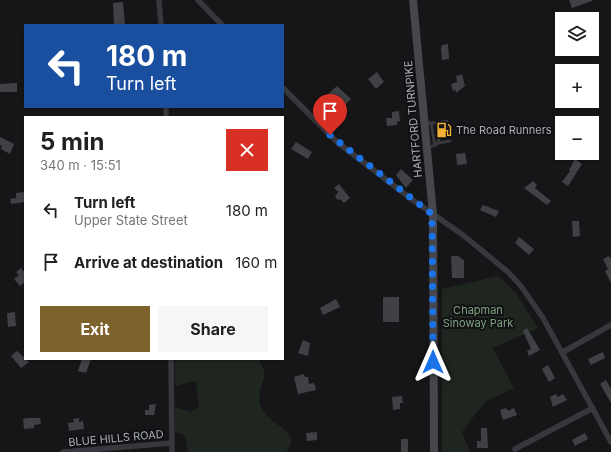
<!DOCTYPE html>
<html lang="en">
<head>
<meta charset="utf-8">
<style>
	:root { --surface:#fff; --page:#f6f6f6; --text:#202124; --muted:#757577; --accent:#7e622b }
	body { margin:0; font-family:Inter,sans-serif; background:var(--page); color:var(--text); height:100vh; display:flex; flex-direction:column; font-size:15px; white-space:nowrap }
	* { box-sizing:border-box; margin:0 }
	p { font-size:13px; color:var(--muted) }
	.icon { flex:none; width:22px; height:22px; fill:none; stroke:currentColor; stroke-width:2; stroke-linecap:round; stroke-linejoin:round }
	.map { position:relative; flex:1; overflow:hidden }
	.sheet { position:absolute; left:24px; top:116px; width:260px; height:244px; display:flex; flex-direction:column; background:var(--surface); border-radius:0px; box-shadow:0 1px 3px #0004 }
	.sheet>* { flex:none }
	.hud { position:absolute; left:24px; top:24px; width:260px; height:84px; border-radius:0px; box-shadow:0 1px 3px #0004; background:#1a4fa0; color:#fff; overflow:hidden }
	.controls { position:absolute; left:555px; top:12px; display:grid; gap:8px }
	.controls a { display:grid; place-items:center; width:44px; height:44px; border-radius:0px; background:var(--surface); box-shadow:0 1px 3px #0004; font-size:20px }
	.pin { position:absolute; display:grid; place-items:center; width:34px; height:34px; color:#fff; margin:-41px -17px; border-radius:50% 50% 50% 0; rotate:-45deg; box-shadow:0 0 4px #0007 }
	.pin .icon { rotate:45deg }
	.me { position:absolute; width:44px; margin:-22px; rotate:0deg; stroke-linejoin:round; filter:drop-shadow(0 0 3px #0008) }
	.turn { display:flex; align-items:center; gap:14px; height:84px; padding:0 16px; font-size:18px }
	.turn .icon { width:52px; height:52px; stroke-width:2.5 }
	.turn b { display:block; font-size:28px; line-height:34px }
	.round { display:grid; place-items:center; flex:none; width:42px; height:42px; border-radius:0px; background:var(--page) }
	.head { display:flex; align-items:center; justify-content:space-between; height:68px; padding:0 16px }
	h1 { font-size:24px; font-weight:700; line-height:30px }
	.button { display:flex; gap:8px; margin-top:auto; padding:8px 16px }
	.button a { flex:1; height:46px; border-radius:0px; background:var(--accent); color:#fff; font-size:16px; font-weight:700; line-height:46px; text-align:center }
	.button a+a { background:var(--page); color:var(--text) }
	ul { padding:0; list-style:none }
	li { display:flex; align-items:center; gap:12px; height:52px; padding:0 16px }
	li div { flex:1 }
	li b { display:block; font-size:15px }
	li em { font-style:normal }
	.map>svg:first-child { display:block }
	.green { fill:#1e261f }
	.building { fill:#404145 }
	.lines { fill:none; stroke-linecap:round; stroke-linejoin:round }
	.lane { stroke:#37383d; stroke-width:3 }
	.street { stroke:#37383d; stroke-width:5.5 }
	.secondary { stroke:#45474d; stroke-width:8 }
	.route { stroke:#1a73e8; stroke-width:7; stroke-dasharray:0 12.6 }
	.labels { text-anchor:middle; stroke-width:4; stroke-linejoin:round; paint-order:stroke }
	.street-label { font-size:11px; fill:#a8adb8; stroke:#111113 }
	.poi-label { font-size:11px; fill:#a8adb8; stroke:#111113; text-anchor:start }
	.park-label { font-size:11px; fill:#7fa381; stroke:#111113 }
</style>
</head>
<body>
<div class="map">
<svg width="611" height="452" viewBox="0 0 611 452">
	<rect width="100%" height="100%" fill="#161618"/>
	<!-- green -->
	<path class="green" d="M 498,276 L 516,293 L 538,328 L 493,348 L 514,388 L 485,402 L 462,432 L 470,452 L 442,452 L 442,289 Z
		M 175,359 L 259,359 C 261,363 263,367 264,371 C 266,385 253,392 263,410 C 271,426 304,432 286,452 L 188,452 L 186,440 L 183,434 L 175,432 L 175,407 L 191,412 L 199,407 L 196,381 L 175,386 Z"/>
	<!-- building -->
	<path class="building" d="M 569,0 L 592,0 L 592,1 L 572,8 Z
		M 123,2 L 125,25 L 114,25 L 113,3 Z
		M 448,44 L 449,59 L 442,60 L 441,48 L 442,45 Z
		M 377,72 L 384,82 L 376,89 L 368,79 Z
		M 462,74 L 465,86 L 456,93 L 456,90 L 453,91 L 451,84 L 457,82 L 456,76 Z
		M 17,83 L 17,92 L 0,92 L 0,84 Z
		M 337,86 L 351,99 L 343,107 L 328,94 Z
		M 399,111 L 400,121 L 397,122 L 397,125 L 387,126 L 386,118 L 392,118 L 392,112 Z
		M 448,120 L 450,132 L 444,133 L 440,121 Z
		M 0,137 L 14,144 L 10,154 L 1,149 L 2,146 L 0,145 Z
		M 296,142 L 312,152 L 308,159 L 291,149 Z
		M 465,153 L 467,164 L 457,165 L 456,154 Z
		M 575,159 L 582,164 L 568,186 L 562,182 L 570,171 L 569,170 Z
		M 401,169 L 413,180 L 406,188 L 396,175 Z
		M 533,181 L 537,185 L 535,188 L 551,201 L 547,205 L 524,188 Z
		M 339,184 L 350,198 L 344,203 L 340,199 L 338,200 L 335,197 L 338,192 L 334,188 Z
		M 24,192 L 25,202 L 11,204 L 10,199 L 16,198 L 16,193 Z
		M 483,205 L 499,211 L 496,217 L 480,210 Z
		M 572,221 L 579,221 L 580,236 L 573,237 Z
		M 519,237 L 534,249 L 529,255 L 515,243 Z
		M 451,256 L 458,256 L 464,260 L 464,278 L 452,278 Z
		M 609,256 L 611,259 L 611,283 L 605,271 L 608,269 L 603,259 Z
		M 21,268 L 25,273 L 25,282 L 20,286 L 14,279 L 19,275 L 16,272 Z
		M 383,297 L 399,297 L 399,322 L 383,322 Z
		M 336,299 L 340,307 L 323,315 L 320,308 Z
		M 15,312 L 16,326 L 8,327 L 7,313 Z
		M 527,328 L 540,350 L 529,356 L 527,351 L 531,349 L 523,331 Z
		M 303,340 L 310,343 L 308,356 L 298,353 Z
		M 17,351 L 29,362 L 21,368 L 11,356 Z
		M 603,352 L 605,358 L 591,365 L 588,359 Z
		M 82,359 L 91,359 L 86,373 L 78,371 Z
		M 548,365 L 555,378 L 549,382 L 542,369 Z
		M 304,374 L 305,377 L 308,377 L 309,384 L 314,383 L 316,390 L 298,394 L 294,377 Z
		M 606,380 L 611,389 L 611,403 L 600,384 Z
		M 556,394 L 558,397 L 563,394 L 567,400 L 553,407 L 550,397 Z
		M 402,396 L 403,403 L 400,403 L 400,409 L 393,410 L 392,397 Z
		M 156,404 L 154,415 L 145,415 L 145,410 L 149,410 L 149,405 Z
		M 506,408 L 508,411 L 514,408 L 517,415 L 503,420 L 500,410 Z
		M 27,418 L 40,418 L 41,424 L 34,425 L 34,428 L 24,429 L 23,419 Z
		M 79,418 L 79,422 L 83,421 L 84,429 L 69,431 L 68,423 L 74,422 L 73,419 Z
		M 481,428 L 487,428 L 488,448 L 477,448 L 477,441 L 481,441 Z
		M 317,432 L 317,440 L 307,441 L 306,433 Z
		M 585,433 L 588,439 L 575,446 L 572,440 Z
		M 401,439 L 408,439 L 408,452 L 401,452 Z"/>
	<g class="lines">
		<!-- lane -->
		<path class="lane" d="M 425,123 L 438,123 L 441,135 L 437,144 L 428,148
			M 431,123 L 435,146
			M 439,143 L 450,141"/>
		<!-- street -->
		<path class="street" d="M 159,0 L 161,25
			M 198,0 L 222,25
			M 283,88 L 337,142 L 410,198 L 463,235 L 508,272 L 521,286 L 543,318 L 611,442
			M 166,107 L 166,117
			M 563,352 L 611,325
			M 171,359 L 172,452
			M 515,449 L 593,408
			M 63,452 L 172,443"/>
		<!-- secondary -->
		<path class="secondary" d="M 413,0 L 433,214 L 434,452"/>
	</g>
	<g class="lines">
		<!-- route -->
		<path class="route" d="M 330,135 L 432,214 L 433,362"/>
	</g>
	<!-- icons -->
	<defs>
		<g id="fuel-bare" transform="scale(1.2)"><path d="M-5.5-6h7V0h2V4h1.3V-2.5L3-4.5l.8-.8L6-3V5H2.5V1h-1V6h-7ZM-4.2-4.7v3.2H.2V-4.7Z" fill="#f2b134" stroke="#111113" stroke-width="2.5" paint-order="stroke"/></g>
	</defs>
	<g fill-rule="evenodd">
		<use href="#fuel-bare" x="444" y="130"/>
	</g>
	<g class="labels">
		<!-- street labels -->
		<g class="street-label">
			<text transform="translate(413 119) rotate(-95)" y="4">HARTFORD TURNPIKE</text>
			<text transform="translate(116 438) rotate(-5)" y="4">BLUE HILLS ROAD</text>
		</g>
		<!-- poi labels -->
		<g class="poi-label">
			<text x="456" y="134">The Road Runners</text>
		</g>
		<!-- park labels -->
		<g class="park-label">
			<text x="478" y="314">Chapman<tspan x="478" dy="13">Sinoway Park</tspan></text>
		</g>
	</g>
</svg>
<div class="controls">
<a><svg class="icon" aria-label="layers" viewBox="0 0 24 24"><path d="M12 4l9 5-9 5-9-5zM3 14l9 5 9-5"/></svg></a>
<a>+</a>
<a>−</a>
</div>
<div class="pin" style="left:330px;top:135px;background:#d93025"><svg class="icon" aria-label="arrive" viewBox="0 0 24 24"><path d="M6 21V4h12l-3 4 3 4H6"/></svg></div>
<svg class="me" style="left:433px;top:362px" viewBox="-20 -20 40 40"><path d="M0-17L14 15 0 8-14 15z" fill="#1a73e8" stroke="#fff" stroke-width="4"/></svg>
<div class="hud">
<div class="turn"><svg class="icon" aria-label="left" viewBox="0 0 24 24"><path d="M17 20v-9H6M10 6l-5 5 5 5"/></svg><div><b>180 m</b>Turn left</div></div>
</div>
<section class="sheet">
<div class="head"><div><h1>5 min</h1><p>340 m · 15:51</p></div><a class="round" style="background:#d93025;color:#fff"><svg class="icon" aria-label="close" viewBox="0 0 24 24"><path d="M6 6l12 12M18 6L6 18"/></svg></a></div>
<ul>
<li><svg class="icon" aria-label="left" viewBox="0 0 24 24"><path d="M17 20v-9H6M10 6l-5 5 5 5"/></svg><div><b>Turn left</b><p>Upper State Street</p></div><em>180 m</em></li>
<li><svg class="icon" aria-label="arrive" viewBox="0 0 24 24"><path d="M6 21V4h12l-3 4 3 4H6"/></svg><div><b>Arrive at destination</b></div><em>160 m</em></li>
</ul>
<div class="button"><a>Exit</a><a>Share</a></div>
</section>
</div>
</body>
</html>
